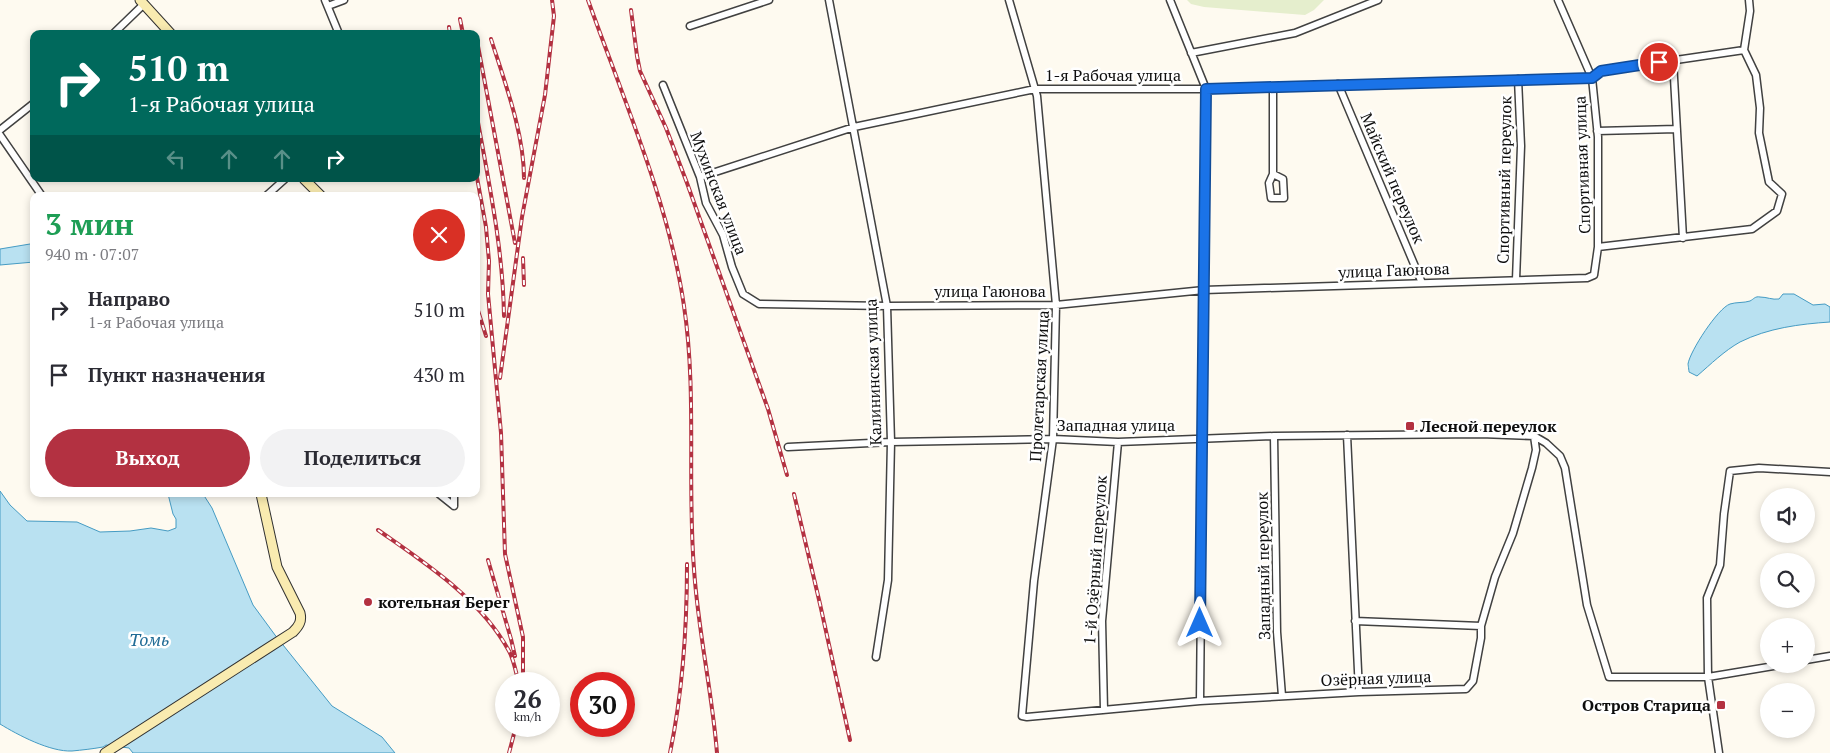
<!DOCTYPE html>
<html lang="ru">
<head>
<meta charset="utf-8">
<style>
	:root { --surface:#fff; --page:#f2f2f3; --text:#2b2b33; --muted:#7c7c81; --accent:#b33141 }
	body { margin:0; font-family:"PT Serif",serif; background:var(--page); color:var(--text); height:100vh; display:flex; flex-direction:column; font-size:19px; white-space:nowrap }
	* { box-sizing:border-box; margin:0 }
	p { font-size:16px; color:var(--muted) }
	.icon { flex:none; width:28px; height:28px; fill:none; stroke:currentColor; stroke-width:2; stroke-linecap:round; stroke-linejoin:round }
	.map { position:relative; flex:1; overflow:hidden }
	.panel { position:absolute; left:30px; top:192px; width:450px; height:305px; display:flex; flex-direction:column; background:var(--surface); border-radius:10px; box-shadow:0 2px 8px #0003 }
	.panel>* { flex:none }
	.top-card { position:absolute; left:30px; top:30px; width:450px; height:152px; border-radius:10px; box-shadow:0 2px 8px #0003; background:#00695c; color:#fff; overflow:hidden }
	.buttons { position:absolute; left:1760px; top:488px; display:grid; gap:10px }
	.buttons a { display:grid; place-items:center; width:55px; height:55px; border-radius:50%; background:var(--surface); box-shadow:0 2px 8px #0003; font-size:25px }
	.speed { position:absolute; left:495px; top:672px; display:flex; gap:10px; font-size:25px; font-weight:700; text-align:center }
	.speed>* { display:grid; place-content:center; width:65px; height:65px; border-radius:50%; background:var(--surface); box-shadow:0 2px 8px #0003; line-height:1 }
	.speed small { font-size:12px; font-weight:400 }
	.speed .limit { border:8px solid #d22; background:#fff; color:#111 }
	.pin { position:absolute; display:grid; place-items:center; width:42px; height:42px; color:#fff; margin:-21px; border:2px solid #fff; border-radius:50%; box-shadow:0 1px 5px #0007 }
	.me { position:absolute; width:55px; margin:-28px; rotate:0deg; stroke-linejoin:round; filter:drop-shadow(0 0 4px #0008) }
	.turn { display:flex; align-items:center; gap:18px; height:105px; padding:0 15px; font-size:22px }
	.turn .icon { width:65px; height:65px; stroke-width:2.5 }
	.turn b { display:block; font-size:35px; line-height:42px }
	.lanes { display:flex; align-items:center; height:48px; padding:0 15px; background:#0003; justify-content:center; gap:25px; direction:ltr }
	.lanes .off { opacity:.35 }
	.round { display:grid; place-items:center; flex:none; width:52px; height:52px; border-radius:26px; background:var(--page) }
	.head { display:flex; align-items:center; justify-content:space-between; height:85px; padding:0 15px }
	h1 { font-size:30px; font-weight:800; line-height:38px; color:#1e9e55 }
	.action { display:flex; gap:10px; margin-top:auto; padding:10px 15px }
	.action a { flex:1; height:58px; border-radius:30px; background:var(--accent); color:#fff; font-size:20px; font-weight:800; line-height:58px; text-align:center }
	.action a+a { background:var(--page); color:var(--text) }
	ul { padding:0; list-style:none }
	li { display:flex; align-items:center; gap:15px; height:65px; padding:0 15px }
	li div { flex:1 }
	li b { display:block; font-size:19px }
	li em { font-style:normal }
	.map>svg:first-child { display:block }
	.pitch { fill:#e5eecd }
	.water { fill:#b9e1f1; stroke:#459bc3 }
	.lines { fill:none; stroke-linecap:round; stroke-linejoin:round }
	.street-casing { stroke:#414141; stroke-width:9 }
	.secondary-casing { stroke:#303030; stroke-width:11 }
	.street { stroke:#fff; stroke-width:6 }
	.secondary { stroke:#f9ebb0; stroke-width:9 }
	.rail-casing { stroke:#b33141; stroke-width:4 }
	.rail { stroke:#fff; stroke-width:2; stroke-dasharray:5.5; stroke-linecap:butt }
	.route-casing { stroke:#114b97; stroke-width:12 }
	.route { stroke:#1a73e8; stroke-width:9 }
	.poi-dot { fill:#b33141; stroke:#fff; stroke-width:2 }
	.labels { text-anchor:middle; stroke-width:5; stroke-linejoin:round; paint-order:stroke }
	.street-label { font-size:16px; fill:#0e0e0e; stroke:#fff }
	.poi-label { font-size:16px; font-weight:bold; fill:#0e0e0e; stroke:#fff; text-anchor:start }
	.water-label { font-size:18px; font-style:italic; fill:#216c96; stroke:#fff }
</style>
</head>
<body>
<div class="map">
<svg width="1830" height="753" viewBox="0 0 1830 753">
	<rect width="100%" height="100%" fill="#fefaf0"/>
	<!-- pitch -->
	<path class="pitch" d="M 1187,0 L 1324,0 L 1314,10 L 1305,15 L 1204,7 L 1191,4 Z"/>
	<!-- water -->
	<path class="water" d="M 30,244 L 34,244 L 34,262 L 0,265 L 0,249 Z
		M 1783,294 L 1794,294 L 1813,305 L 1825,304 L 1830,307 L 1830,322 C 1800,324 1768,328 1740,342 C 1724,351 1711,364 1697,376 L 1689,372 C 1689,371 1688,364 1688,364 C 1690,351 1718,308 1730,304 C 1736,302 1744,303 1750,301 C 1754,299 1755,296 1760,297 C 1767,297 1772,300 1779,299 Z
		M 0,491 L 10,505 L 27,521 L 77,522 L 100,532 L 130,531 L 151,528 L 168,531 L 176,528 L 176,519 L 173,514 L 168,494 L 203,494 L 212,508 L 253,605 L 275,635 L 332,706 L 382,737 L 395,753 L 133,753 L 129,748 L 106,745 L 103,747 C 92,749 82,750 72,751 C 50,752 18,735 0,724 Z"/>
	<g class="lines">
		<!-- street casing -->
		<g class="street-casing">
			<path id="street" d="M 325,0 L 339,34
				M 829,0 L 887,306 L 891,442 L 888,580 L 876,657
				M 1009,0 L 1037,96 L 1056,305 L 1053,439 L 1034,581 L 1022,716 L 1027,717 L 1200,701 L 1359,692 L 1466,689 L 1473,681 L 1481,638 L 1481,626 L 1495,577 L 1513,533 L 1532,468 L 1536,450 L 1534,436
				M 1170,0 L 1206,89 L 1200,701
				M 1558,0 L 1592,78 L 1598,137 L 1598,247
				M 328,6 L 344,0
				M 690,26 L 769,0
				M 113,34 L 144,4
				M 1191,53 L 1295,33 L 1378,0
				M 1673,60 L 1683,238
				M 1338,84 L 1422,283
				M 663,85 L 700,177 L 706,203 L 723,235 L 732,267 L 743,294 L 759,304 L 887,306 L 1056,305 L 1204,290 L 1587,278 L 1594,275 L 1598,247 L 1752,229 L 1777,211 L 1782,194 L 1769,182 L 1759,133 L 1760,108 L 1756,75 L 1744,50 L 1750,11 L 1749,0
				M 1273,87 L 1273,174 L 1269,183 L 1271,198 L 1284,198 L 1283,179 L 1273,174
				M 0,130 L 34,103
				M 1597,131 L 1677,129
				M 0,135 L 42,196
				M 700,177 L 854,127 L 1035,89 L 1206,89 L 1592,78 L 1601,71 L 1744,50
				M 266,196 L 285,179
				M 1516,280 L 1521,146 L 1518,79
				M 1347,435 L 1359,692
				M 1274,436 L 1277,632 L 1282,696
				M 788,447 L 891,442 L 1053,439 L 1118,442 L 1274,436 L 1481,434 L 1534,436 L 1546,443 L 1560,456 L 1565,468 L 1587,605 L 1609,677 L 1708,677 L 1786,664
				M 439,494 L 454,506
				M 454,506 L 454,494
				M 1355,621 L 1481,626
				M 1806,660 L 1830,656
				M 1104,710 L 1102,621 L 1118,442
				M 1719,753 L 1708,677 L 1707,598 L 1720,565 L 1724,514 L 1730,471 L 1759,468 L 1830,472"/>
		</g>
		<!-- secondary casing -->
		<g class="secondary-casing">
			<path id="secondary" d="M 140,0 L 171,34
				M 304,179 L 321,196
				M 105,753 L 293,632 C 299,626 302,621 300,613 L 277,567 L 261,494"/>
		</g>
		<!-- street -->
		<use href="#street" class="street"/>
		<!-- secondary -->
		<use href="#secondary" class="secondary"/>
		<!-- rail casing -->
		<g class="rail-casing">
			<path id="rail" d="M 588,0 C 623,98 669,203 684,306 C 697,393 687,481 694,569 C 698,631 712,691 717,753
				M 631,10 L 637,56 L 640,71 L 666,128 L 687,183 L 768,409 L 787,475
				M 460,19 L 463,34
				M 449,27 L 450,34
				M 437,32 L 437,34
				M 491,39 C 505,83 524,133 524,178
				M 478,46 L 515,243
				M 476,111 C 488,179 503,247 504,316
				M 476,172 L 486,227 L 489,261 L 488,294 L 501,433 L 505,554 L 523,637 L 523,684
				M 523,258 L 524,285
				M 476,304 L 486,336
				M 500,378 L 522,217 L 545,95 L 554,16 L 552,0
				M 794,494 L 820,604 L 850,740
				M 378,530 C 425,563 481,599 509,651 C 514,660 516,673 519,684
				M 488,560 L 511,639 L 515,656
				M 509,753 L 516,726
				M 670,753 C 683,690 687,628 687,564"/>
		</g>
		<!-- rail -->
		<use href="#rail" class="rail"/>
	</g>
	<g class="lines">
		<!-- route casing -->
		<g class="route-casing">
			<path id="route" d="M 1200,623 L 1206,89 L 1592,78 L 1601,71 L 1659,62"/>
		</g>
		<!-- route -->
		<use href="#route" class="route"/>
	</g>
	<!-- markers -->
	<g class="poi-dot">
		<rect x="1405" y="421" width="10" height="10" rx="2.5"/>
		<circle cx="368" cy="602" r="5"/>
		<rect x="1716" y="700" width="10" height="10" rx="2.5"/>
	</g>
	<g class="labels">
		<!-- street labels -->
		<g class="street-label">
			<text x="1113" y="81">1-я Рабочая улица</text>
			<text transform="translate(1582 165) rotate(-92)" y="6">Спортивная улица</text>
			<text transform="translate(1393 178) rotate(67)" y="6">Майский переулок</text>
			<text transform="translate(1504 180) rotate(-89)" y="6">Спортивный переулок</text>
			<text transform="translate(719 193) rotate(69)" y="6">Мухинская улица</text>
			<text transform="translate(1394 270) rotate(-2)" y="6">улица Гаюнова</text>
			<text x="990" y="297">улица Гаюнова</text>
			<text transform="translate(873 372) rotate(-92)" y="6">Калининская улица</text>
			<text transform="translate(1039 386) rotate(-87)" y="6">Пролетарская улица</text>
			<text x="1116" y="431">Западная улица</text>
			<text transform="translate(1095 560) rotate(-86)" y="6">1-й Озёрный переулок</text>
			<text transform="translate(1263 566) rotate(-91)" y="6">Западный переулок</text>
			<text transform="translate(1376 678) rotate(-2)" y="6">Озёрная улица</text>
		</g>
		<!-- poi labels -->
		<g class="poi-label">
			<text x="1420" y="432">Лесной переулок</text>
			<text x="378" y="608">котельная Берег</text>
			<text x="1711" y="711" text-anchor="end">Остров Старица</text>
		</g>
		<!-- water labels -->
		<g class="water-label">
			<text x="149" y="646">Томь</text>
		</g>
	</g>
</svg>
<div class="buttons">
<a><svg class="icon" aria-label="sound" viewBox="0 0 24 24"><path d="M4 9h4l5-4v14l-5-4H4zM17 9q2 3 0 6"/></svg></a>
<a><svg class="icon" aria-label="search" viewBox="0 0 24 24"><circle cx="10" cy="10" r="6"/><path d="M15 15l6 6"/></svg></a>
<a>+</a>
<a>−</a>
</div>
<div class="speed"><div>26<small>km/h</small></div><div class="limit">30</div></div>
<div class="pin" style="left:1659px;top:62px;background:#d93025"><svg class="icon" aria-label="arrive" viewBox="0 0 24 24"><path d="M6 21V4h12l-3 4 3 4H6"/></svg></div>
<svg class="me" style="left:1200px;top:623px" viewBox="-20 -20 40 40"><path d="M0-17L14 15 0 8-14 15z" fill="#1a73e8" stroke="#fff" stroke-width="4"/></svg>
<div class="top-card">
<div class="turn"><svg class="icon" aria-label="right" viewBox="0 0 24 24"><path d="M7 20v-9h11M14 6l5 5-5 5"/></svg><div><b>510 m</b>1-я Рабочая улица</div></div>
<div class="lanes"><svg class="icon off" aria-label="left" viewBox="0 0 24 24"><path d="M17 20v-9H6M10 6l-5 5 5 5"/></svg><svg class="icon off" aria-label="ahead" viewBox="0 0 24 24"><path d="M12 20V5M6 11l6-6 6 6"/></svg><svg class="icon off" aria-label="ahead" viewBox="0 0 24 24"><path d="M12 20V5M6 11l6-6 6 6"/></svg><svg class="icon" aria-label="right" viewBox="0 0 24 24"><path d="M7 20v-9h11M14 6l5 5-5 5"/></svg></div>
</div>
<section class="panel">
<div class="head"><div><h1>3 мин</h1><p>940 m · 07:07</p></div><a class="round" style="background:#d93025;color:#fff"><svg class="icon" aria-label="close" viewBox="0 0 24 24"><path d="M6 6l12 12M18 6L6 18"/></svg></a></div>
<ul>
<li><svg class="icon" aria-label="right" viewBox="0 0 24 24"><path d="M7 20v-9h11M14 6l5 5-5 5"/></svg><div><b>Направо</b><p>1-я Рабочая улица</p></div><em>510 m</em></li>
<li><svg class="icon" aria-label="arrive" viewBox="0 0 24 24"><path d="M6 21V4h12l-3 4 3 4H6"/></svg><div><b>Пункт назначения</b></div><em>430 m</em></li>
</ul>
<div class="action"><a>Выход</a><a>Поделиться</a></div>
</section>
</div>
</body>
</html>
